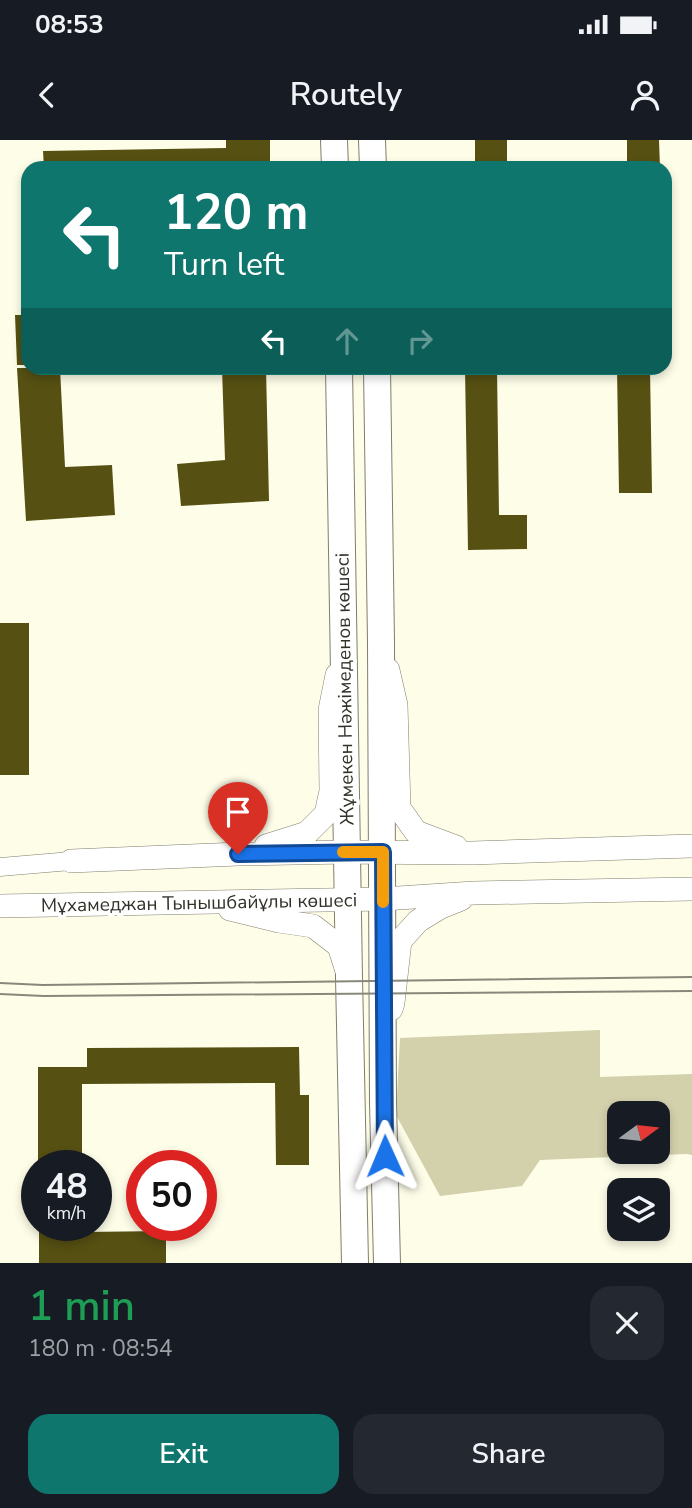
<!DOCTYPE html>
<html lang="en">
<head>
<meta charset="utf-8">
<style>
	:root { --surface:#171b24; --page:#242831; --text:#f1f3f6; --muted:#9ea1a6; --accent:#0f766e }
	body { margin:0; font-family:"Nunito Sans",sans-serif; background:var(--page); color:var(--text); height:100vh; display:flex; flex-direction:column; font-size:26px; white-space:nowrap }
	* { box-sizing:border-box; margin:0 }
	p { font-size:23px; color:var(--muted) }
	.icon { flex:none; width:38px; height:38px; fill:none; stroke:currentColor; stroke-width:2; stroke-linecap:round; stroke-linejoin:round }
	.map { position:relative; height:1123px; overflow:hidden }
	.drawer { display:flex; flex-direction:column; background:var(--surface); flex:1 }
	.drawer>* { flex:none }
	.guide { position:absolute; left:21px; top:21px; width:651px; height:214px; border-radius:21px; box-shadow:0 4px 10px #0003; background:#0f766e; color:#fff; overflow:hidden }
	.needle { width:46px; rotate:75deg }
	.fabs { position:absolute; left:607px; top:961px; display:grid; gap:14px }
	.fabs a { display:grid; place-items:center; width:63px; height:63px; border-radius:14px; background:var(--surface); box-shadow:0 4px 10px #0003; font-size:35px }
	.speed { position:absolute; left:21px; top:1010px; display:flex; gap:14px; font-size:35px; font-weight:700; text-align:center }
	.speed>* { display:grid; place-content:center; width:91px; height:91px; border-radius:50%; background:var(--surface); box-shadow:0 4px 10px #0003; line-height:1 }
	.speed small { font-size:18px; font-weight:400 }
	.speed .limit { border:10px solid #d22; background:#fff; color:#111 }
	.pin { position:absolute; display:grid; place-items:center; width:60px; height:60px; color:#fff; margin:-72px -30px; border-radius:50% 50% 50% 0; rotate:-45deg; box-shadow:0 0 7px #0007 }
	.pin .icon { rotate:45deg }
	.me { position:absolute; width:77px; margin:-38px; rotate:359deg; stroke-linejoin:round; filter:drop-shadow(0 0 5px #0008) }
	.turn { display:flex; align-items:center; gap:24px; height:147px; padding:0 28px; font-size:32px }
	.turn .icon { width:91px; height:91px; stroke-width:2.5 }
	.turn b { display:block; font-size:49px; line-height:60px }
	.lanes { display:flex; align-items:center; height:66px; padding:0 28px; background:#0003; justify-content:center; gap:35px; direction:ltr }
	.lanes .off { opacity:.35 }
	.round { display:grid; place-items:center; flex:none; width:74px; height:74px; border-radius:21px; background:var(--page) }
	.headline { display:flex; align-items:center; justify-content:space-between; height:119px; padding:0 28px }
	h1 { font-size:42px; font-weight:600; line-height:52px; color:#1e9e55 }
	.action { display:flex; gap:14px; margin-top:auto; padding:14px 28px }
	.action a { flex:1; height:80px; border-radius:21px; background:var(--accent); color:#fff; font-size:28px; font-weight:600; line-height:80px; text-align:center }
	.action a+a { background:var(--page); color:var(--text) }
	.status { display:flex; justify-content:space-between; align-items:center; height:49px; padding:0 35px; background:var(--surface); direction:ltr }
	.status svg { height:19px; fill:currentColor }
	header { display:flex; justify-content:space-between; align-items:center; height:91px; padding:0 28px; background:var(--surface); font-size:32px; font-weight:600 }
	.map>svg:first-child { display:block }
	.green { fill:#d3d0ac; fill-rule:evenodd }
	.building { fill:#565012 }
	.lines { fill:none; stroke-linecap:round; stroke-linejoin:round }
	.minor-casing { stroke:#807e6c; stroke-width:19 }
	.tertiary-casing { stroke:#807e6c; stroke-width:24 }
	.secondary-casing { stroke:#807e6c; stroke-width:28 }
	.minor { stroke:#fff; stroke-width:18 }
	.tertiary { stroke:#fff; stroke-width:23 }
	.secondary { stroke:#fff; stroke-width:26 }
	.tram { stroke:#88887a; stroke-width:2 }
	.route-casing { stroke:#114b97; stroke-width:18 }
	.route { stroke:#1a73e8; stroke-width:12 }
	.slow { stroke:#f59e0b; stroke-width:12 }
	.labels { text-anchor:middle; stroke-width:7; stroke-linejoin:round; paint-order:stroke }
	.street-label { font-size:19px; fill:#32322a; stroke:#fff }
</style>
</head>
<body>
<div class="status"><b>08:53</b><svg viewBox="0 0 49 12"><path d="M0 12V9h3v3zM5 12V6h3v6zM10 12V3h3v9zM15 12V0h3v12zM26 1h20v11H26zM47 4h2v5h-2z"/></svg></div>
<header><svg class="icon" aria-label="back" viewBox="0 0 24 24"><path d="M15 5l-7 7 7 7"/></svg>Routely<svg class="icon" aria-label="person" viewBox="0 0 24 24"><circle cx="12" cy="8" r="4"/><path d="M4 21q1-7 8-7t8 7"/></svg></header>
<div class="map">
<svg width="692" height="1123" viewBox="0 0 692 1123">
	<rect width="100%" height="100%" fill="#fefde8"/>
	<!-- green -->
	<path class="green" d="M 600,890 L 600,937 L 692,934 L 692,1015 L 687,1014 L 540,1020 L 522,1046 L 440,1056 L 396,975 L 400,898 ZM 620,973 L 658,973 L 658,1012 L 620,1012 Z"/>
	<!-- building -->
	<path class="building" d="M 226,0 L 270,0 L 270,28 L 44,28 L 43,11 L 226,8 Z
		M 475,0 L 507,0 L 507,28 L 475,28 Z
		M 627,0 L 659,0 L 660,28 L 627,28 Z
		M 15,175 L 28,175 L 28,225 L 17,225 Z
		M 17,228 L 60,228 L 65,327 L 112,325 L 115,375 L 26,381 Z
		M 222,228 L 266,228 L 269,361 L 181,366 L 177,324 L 225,320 Z
		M 465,228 L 497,228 L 499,375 L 527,375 L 527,409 L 468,410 Z
		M 617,228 L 650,228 L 652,353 L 619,353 Z
		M 0,483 L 29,483 L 29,635 L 0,635 Z
		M 299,907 L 300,955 L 309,955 L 309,1025 L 276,1025 L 275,943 L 82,944 L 82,1026 L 38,1026 L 38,927 L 87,927 L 87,908 Z
		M 39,1085 L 83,1085 L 83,1092 L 166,1091 L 166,1123 L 39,1123 Z"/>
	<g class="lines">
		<!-- minor casing -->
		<g class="minor-casing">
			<path id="minor" d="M 0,727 L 71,721"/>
		</g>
		<!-- tertiary casing -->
		<g class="tertiary-casing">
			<path id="tertiary" d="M 388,530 L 396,565 L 399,668 L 416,692 L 456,707
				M 266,706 L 307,693 L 326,674 L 331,651 L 330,570 L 337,535
				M 71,721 L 238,714 L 346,712 L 472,713 L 692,706
				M 0,766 L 383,759 L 474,753 L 692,749
				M 230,769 L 279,781 L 313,786 L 339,806 L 347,831
				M 391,869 L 393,863 L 400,801 L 418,781 L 441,767 L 461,759"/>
		</g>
		<!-- secondary casing -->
		<g class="secondary-casing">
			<path id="secondary" d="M 334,0 L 335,28
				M 372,0 L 373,28
				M 339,228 L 349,837 L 355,1123
				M 377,228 L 381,502 L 383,963 L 387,1123"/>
		</g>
		<!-- minor -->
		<use href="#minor" class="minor"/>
		<!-- tertiary -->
		<use href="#tertiary" class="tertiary"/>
		<!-- secondary -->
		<use href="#secondary" class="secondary"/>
		<!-- tram -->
		<path class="tram" d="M 0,843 L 43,845 L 692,837
			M 0,854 L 44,856 L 692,851"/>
	</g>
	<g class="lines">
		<!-- route casing -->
		<g class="route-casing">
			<path id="route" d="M 238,714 L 383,712 L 385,1016"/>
		</g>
		<!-- route -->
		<use href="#route" class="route"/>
		<!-- slow -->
		<path class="slow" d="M 343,712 L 383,712 L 383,762"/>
	</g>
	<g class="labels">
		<!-- street labels -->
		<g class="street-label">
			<text transform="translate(344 549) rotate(-91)" y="7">Жұмекен Нәжімеденов көшесі</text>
			<text transform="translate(199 762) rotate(-1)" y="7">Мұхамеджан Тынышбайұлы көшесі</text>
		</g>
	</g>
</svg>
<div class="fabs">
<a><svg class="needle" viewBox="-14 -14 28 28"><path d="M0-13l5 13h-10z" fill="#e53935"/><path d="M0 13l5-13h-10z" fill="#9ea1a6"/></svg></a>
<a><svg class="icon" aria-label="layers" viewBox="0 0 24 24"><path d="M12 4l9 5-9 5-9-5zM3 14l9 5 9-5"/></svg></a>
</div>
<div class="speed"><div>48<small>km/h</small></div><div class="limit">50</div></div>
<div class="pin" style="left:238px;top:714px;background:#d93025"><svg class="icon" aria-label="arrive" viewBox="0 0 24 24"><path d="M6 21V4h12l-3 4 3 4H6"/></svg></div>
<svg class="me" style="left:385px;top:1016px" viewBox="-20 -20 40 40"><path d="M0-17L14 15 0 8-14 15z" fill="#1a73e8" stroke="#fff" stroke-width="4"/></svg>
<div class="guide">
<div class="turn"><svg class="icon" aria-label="left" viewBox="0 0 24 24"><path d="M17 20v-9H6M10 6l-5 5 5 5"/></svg><div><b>120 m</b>Turn left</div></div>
<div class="lanes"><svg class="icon" aria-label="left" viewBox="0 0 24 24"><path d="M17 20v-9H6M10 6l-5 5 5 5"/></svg><svg class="icon off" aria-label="ahead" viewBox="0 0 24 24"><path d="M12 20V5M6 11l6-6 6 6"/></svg><svg class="icon off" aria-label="right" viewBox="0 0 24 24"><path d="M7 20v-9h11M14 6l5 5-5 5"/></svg></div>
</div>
</div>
<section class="drawer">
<div class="headline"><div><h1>1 min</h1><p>180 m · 08:54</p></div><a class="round"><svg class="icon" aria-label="close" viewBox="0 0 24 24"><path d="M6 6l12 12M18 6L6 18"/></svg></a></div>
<div class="action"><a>Exit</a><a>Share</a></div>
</section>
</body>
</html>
